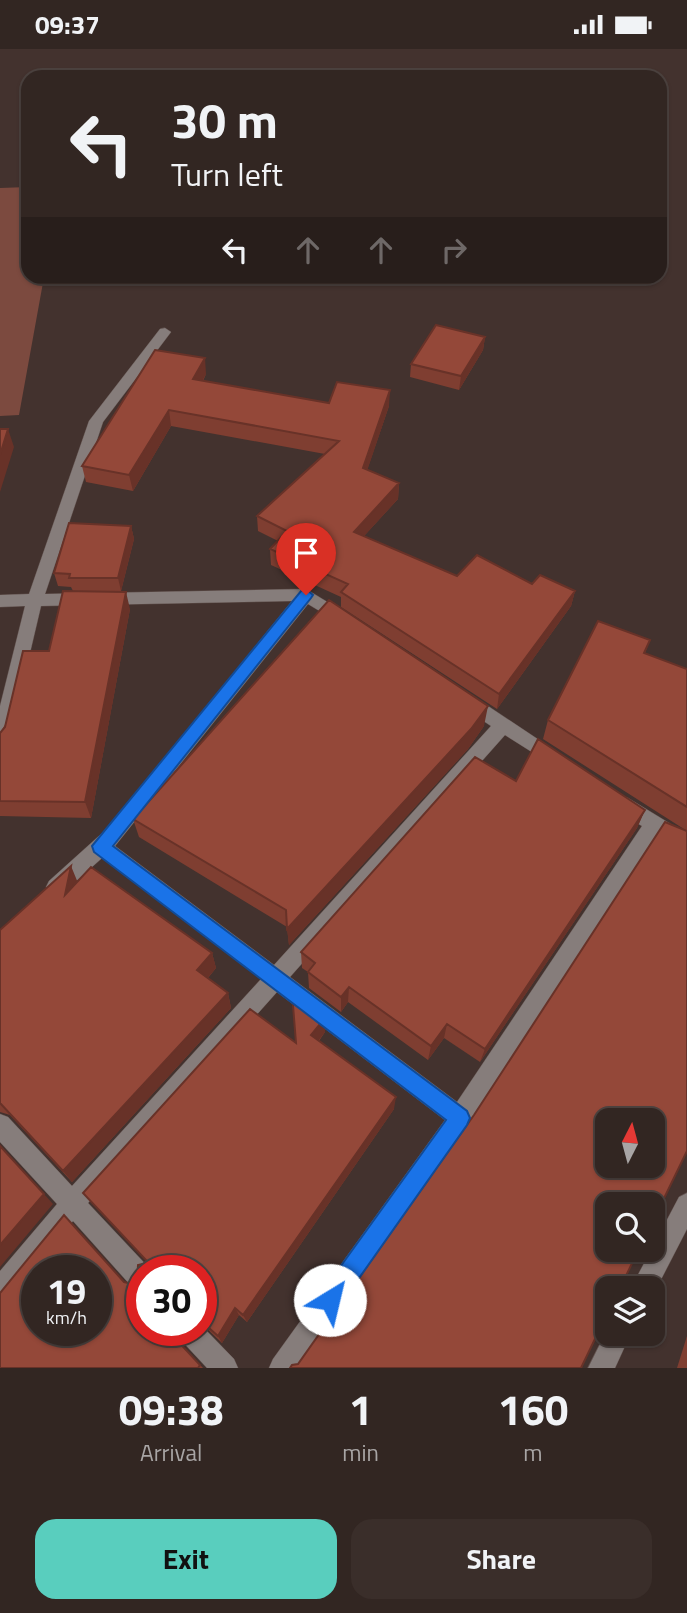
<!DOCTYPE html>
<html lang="en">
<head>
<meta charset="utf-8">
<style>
	:root { --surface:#322622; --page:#3a2e2a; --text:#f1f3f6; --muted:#a8a5a5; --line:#4d4340; --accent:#59cebe }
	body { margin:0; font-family:"Titillium Web",sans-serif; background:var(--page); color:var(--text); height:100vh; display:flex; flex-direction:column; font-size:26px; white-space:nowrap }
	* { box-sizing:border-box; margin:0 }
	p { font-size:23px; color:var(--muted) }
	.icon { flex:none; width:38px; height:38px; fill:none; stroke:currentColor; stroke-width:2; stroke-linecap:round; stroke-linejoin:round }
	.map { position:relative; height:1319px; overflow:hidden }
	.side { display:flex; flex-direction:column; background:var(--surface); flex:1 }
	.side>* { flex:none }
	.hud { position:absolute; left:21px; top:21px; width:646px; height:214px; border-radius:21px; box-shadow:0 2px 5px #0004,0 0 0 2px var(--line); background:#322622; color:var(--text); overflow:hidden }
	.needle { width:46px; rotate:6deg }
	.tools { position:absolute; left:595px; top:1059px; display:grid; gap:14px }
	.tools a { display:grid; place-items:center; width:70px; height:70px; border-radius:14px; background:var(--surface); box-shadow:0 2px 5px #0004,0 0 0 2px var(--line); font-size:35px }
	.speed { position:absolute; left:21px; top:1206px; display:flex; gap:14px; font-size:35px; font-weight:700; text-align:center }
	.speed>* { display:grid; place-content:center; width:91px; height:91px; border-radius:50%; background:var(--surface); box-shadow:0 2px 5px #0004,0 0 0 2px var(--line); line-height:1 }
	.speed small { font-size:18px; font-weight:400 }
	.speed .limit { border:10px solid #d22; background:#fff; color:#111 }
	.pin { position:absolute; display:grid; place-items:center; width:60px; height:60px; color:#fff; margin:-72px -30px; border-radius:50% 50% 50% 0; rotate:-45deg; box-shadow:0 0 7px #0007 }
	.pin .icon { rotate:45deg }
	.me { position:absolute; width:77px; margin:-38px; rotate:36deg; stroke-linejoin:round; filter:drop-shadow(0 0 5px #0008) }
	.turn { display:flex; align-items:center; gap:24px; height:147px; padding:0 35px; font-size:32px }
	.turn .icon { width:91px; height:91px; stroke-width:2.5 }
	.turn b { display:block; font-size:49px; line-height:60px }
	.lanes { display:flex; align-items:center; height:66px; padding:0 35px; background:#0003; justify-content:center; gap:35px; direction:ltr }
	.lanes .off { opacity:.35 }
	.eta { display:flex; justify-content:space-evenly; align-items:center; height:119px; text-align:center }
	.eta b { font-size:42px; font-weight:700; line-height:49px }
	.action { display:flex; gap:14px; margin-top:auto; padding:14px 35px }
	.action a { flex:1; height:80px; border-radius:21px; background:var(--accent); color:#111; font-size:28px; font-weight:700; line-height:80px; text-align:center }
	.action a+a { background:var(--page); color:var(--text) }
	.status { display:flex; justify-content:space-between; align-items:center; height:49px; padding:0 35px; background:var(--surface); direction:ltr }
	.status svg { height:19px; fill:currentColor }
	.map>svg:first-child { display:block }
	.green { fill:#7c4a3f }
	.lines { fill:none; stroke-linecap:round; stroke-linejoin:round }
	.minor-casing { stroke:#5f4f4b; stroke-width:1 }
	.minor { fill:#867d7b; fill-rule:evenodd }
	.wall { fill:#7f3e31 }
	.shaded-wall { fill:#683228 }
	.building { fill:#944839; stroke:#683228; stroke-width:2; fill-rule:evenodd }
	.route { fill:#1a73e8; stroke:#114b97; stroke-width:2 }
</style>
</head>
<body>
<div class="status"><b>09:37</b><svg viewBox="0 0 49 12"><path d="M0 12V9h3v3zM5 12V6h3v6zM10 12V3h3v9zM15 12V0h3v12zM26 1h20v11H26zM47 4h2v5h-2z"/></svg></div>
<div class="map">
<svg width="687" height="1319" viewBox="0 0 687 1319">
	<rect width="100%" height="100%" fill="#43322e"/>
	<!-- green -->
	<path class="green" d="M 28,138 L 28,228 L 44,228 L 19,366 L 0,367 L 0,139 Z"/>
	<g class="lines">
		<!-- minor casing -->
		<g class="minor-casing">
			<path id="minor" d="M 165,279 L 171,283 L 103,373 L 45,545 L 306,540 L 347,565 L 349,569 L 341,575 L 308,555 L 115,797 L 274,916 L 491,677 L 461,657 L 458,652 L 461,647 L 473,647 L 560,705 L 563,710 L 560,715 L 554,717 L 505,686 L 290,928 L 457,1053 L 642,777 L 614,761 L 612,755 L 614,749 L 621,747 L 628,749 L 687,785 L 687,803 L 657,786 L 468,1077 L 297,1319 L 269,1319 L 273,1310 L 445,1071 L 277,943 L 88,1154 L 151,1221 L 142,1222 L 142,1242 L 133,1239 L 73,1172 L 9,1250 L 0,1253 L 0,1222 L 57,1155 L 0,1093 L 0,1065 L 8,1068 L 72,1137 L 261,930 L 102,809 L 63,844 L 56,847 L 49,844 L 46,838 L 49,832 L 110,777 L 292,552 L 41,557 L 9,693 L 6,698 L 0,700 L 0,657 L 25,557 L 0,558 L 0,546 L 29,545 L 89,372 L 160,280 Z
				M 687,1144 L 687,1180 L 653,1246 L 653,1239 L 631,1239 L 679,1148 Z
				M 201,1276 L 234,1310 L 238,1319 L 207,1319 L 180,1290 L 176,1281 L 201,1281 Z
				M 607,1281 L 607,1284 L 631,1284 L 615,1319 L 588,1319 Z"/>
		</g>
		<!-- minor -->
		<use href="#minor" class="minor"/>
	</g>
	<!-- wall -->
	<path class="wall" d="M 485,288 L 483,301 L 459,341 L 410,328 L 411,315 Z
		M 206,325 L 203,332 L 329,354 L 389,357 L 367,421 L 399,434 L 398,450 L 364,487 L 457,527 L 532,535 L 575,542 L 571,557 L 497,660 L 341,558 L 341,548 L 271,516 L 270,500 L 278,492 L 258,482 L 257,467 L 325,405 L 171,377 L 133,442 L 86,433 L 82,417 Z
		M 131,477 L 134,490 L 121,542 L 73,542 L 71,538 L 58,537 L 54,524 Z
		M 130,560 L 91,769 L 0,767 L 0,684 L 49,602 Z
		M 650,591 L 645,604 L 687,620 L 687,782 L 543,690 L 548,671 Z
		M 484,677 L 468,700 L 289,896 L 287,878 L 139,788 L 133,770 Z
		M 516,732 L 645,761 L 637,779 L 480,1013 L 444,989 L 428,1011 L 348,953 L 341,963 L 309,939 L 308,923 L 302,919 L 301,903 Z
		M 77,833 L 212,904 L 216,919 L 208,929 L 228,944 L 231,959 L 72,1133 L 10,1066 L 0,1063 L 0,881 Z
		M 325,969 L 325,983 L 319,992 L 394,1060 L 247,1273 L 239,1266 L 222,1294 L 201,1274 L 201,1222 L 142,1281 L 174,1281 L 178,1292 L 203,1319 L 0,1319 L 124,1233 L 137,1236 L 147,1212 L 92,1154 L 83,1144 L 296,994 Z
		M 687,1287 L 687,1319 L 677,1319 Z"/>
	<!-- shaded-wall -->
	<path class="shaded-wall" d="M 485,288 L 483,301 L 459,341 L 461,327 Z
		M 205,309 L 206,325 L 195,346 L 193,330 Z
		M 390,341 L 389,357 L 363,434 L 363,419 Z
		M 169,361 L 171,377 L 133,442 L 129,426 Z
		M 8,380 L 14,398 L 0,443 L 0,406 Z
		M 399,434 L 398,450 L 354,498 L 354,483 Z
		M 131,477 L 134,490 L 121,542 L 118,529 Z
		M 575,542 L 571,557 L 497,660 L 499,645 Z
		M 126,543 L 130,560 L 91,769 L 85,753 Z
		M 488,657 L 484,677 L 468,700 L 289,896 L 287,880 Z
		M 645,761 L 637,779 L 480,1013 L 485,1000 Z
		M 71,817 L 78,834 L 65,846 Z
		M 212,904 L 216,919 L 201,937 L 197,921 Z
		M 349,938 L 348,953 L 341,963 L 341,948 Z
		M 228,944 L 231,959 L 72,1133 L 63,1122 Z
		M 325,969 L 325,983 L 312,1000 L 311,986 Z
		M 447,975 L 444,989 L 428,1011 L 431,997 Z
		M 396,1048 L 394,1060 L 247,1273 L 243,1266 Z
		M 44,1145 L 53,1155 L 0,1218 L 0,1196 Z
		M 235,1259 L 239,1266 L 222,1294 L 218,1287 Z
		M 170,1281 L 174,1281 L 178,1292 L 172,1286 Z"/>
	<!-- building -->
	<path class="building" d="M 436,276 L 485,288 L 461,327 L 411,315 Z
		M 155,301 L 205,309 L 193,330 L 329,354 L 337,333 L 390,341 L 363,419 L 399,434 L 354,483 L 457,527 L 477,506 L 532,535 L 540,526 L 575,542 L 499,645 L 341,543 L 348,535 L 270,500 L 287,482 L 257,467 L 339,392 L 169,361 L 129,426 L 82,417 Z
		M 0,380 L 8,380 L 0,406 Z
		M 69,474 L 131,477 L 118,529 L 69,529 L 70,525 L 54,524 Z
		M 63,542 L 126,543 L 85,753 L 0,752 L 0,684 L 5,678 L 23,602 L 49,602 Z
		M 329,551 L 488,657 L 471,680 L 287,880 L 286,861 L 133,770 Z
		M 598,572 L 650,591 L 644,604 L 687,620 L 687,758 L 548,671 Z
		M 538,690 L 645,761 L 485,1000 L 447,975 L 431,997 L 349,938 L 341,948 L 308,923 L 315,914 L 301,903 L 475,708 L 516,732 Z
		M 665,773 L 687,782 L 687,1102 L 653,1172 L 653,1155 L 607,1155 L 607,1200 L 639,1200 L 620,1239 L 607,1239 L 607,1265 L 581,1319 L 290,1319 L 292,1316 L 298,1315 L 474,1066 ZM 607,1071 L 653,1071 L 653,1116 L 607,1116 Z
		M 71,817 L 65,846 L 91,818 L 212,904 L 197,921 L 228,944 L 63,1122 L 0,1054 L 0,881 Z
		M 292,944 L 325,969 L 311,986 L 396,1048 L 243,1266 L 235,1259 L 218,1287 L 201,1272 L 201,1222 L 142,1222 L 142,1281 L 170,1281 L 172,1286 L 200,1316 L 198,1319 L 0,1319 L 0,1244 L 64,1166 L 124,1233 L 137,1236 L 138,1216 L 147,1214 L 146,1211 L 83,1144 L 250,960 L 296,994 ZM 37,1222 L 96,1222 L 96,1281 L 37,1281 Z
		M 0,1097 L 44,1145 L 0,1196 Z"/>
	<!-- route -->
	<path class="route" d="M 306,540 L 313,546 L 311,549 L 113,797 L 467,1062 L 470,1069 L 467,1076 L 338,1259 L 330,1262 L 322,1259 L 319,1251 L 322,1243 L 446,1071 L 94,803 L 92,797 L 301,542 Z"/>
</svg>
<div class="tools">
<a><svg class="needle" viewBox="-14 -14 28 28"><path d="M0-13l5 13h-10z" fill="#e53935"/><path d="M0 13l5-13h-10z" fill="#a8a5a5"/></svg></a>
<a><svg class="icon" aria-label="search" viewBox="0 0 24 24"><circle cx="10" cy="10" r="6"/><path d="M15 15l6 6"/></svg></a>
<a><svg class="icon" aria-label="layers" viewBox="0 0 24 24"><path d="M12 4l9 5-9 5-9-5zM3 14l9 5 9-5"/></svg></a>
</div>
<div class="speed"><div>19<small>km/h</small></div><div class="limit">30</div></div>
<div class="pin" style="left:306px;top:546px;background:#d93025"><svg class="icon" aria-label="arrive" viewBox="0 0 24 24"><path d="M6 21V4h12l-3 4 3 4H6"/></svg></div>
<svg class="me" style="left:330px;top:1251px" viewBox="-20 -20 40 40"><circle r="19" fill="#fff"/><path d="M0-13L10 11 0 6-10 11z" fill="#1a73e8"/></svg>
<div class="hud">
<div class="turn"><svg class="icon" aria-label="left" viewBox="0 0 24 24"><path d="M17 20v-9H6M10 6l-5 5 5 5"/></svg><div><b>30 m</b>Turn left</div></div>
<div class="lanes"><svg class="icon" aria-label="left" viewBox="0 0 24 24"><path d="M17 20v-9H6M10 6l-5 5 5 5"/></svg><svg class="icon off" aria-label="ahead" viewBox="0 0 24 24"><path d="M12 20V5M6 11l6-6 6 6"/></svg><svg class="icon off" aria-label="ahead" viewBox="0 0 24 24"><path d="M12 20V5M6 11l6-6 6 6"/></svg><svg class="icon off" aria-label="right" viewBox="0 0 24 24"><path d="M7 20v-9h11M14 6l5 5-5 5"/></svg></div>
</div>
</div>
<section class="side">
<div class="eta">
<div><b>09:38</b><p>Arrival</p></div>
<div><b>1</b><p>min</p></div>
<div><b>160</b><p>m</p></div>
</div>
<div class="action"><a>Exit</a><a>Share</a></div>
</section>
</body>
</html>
